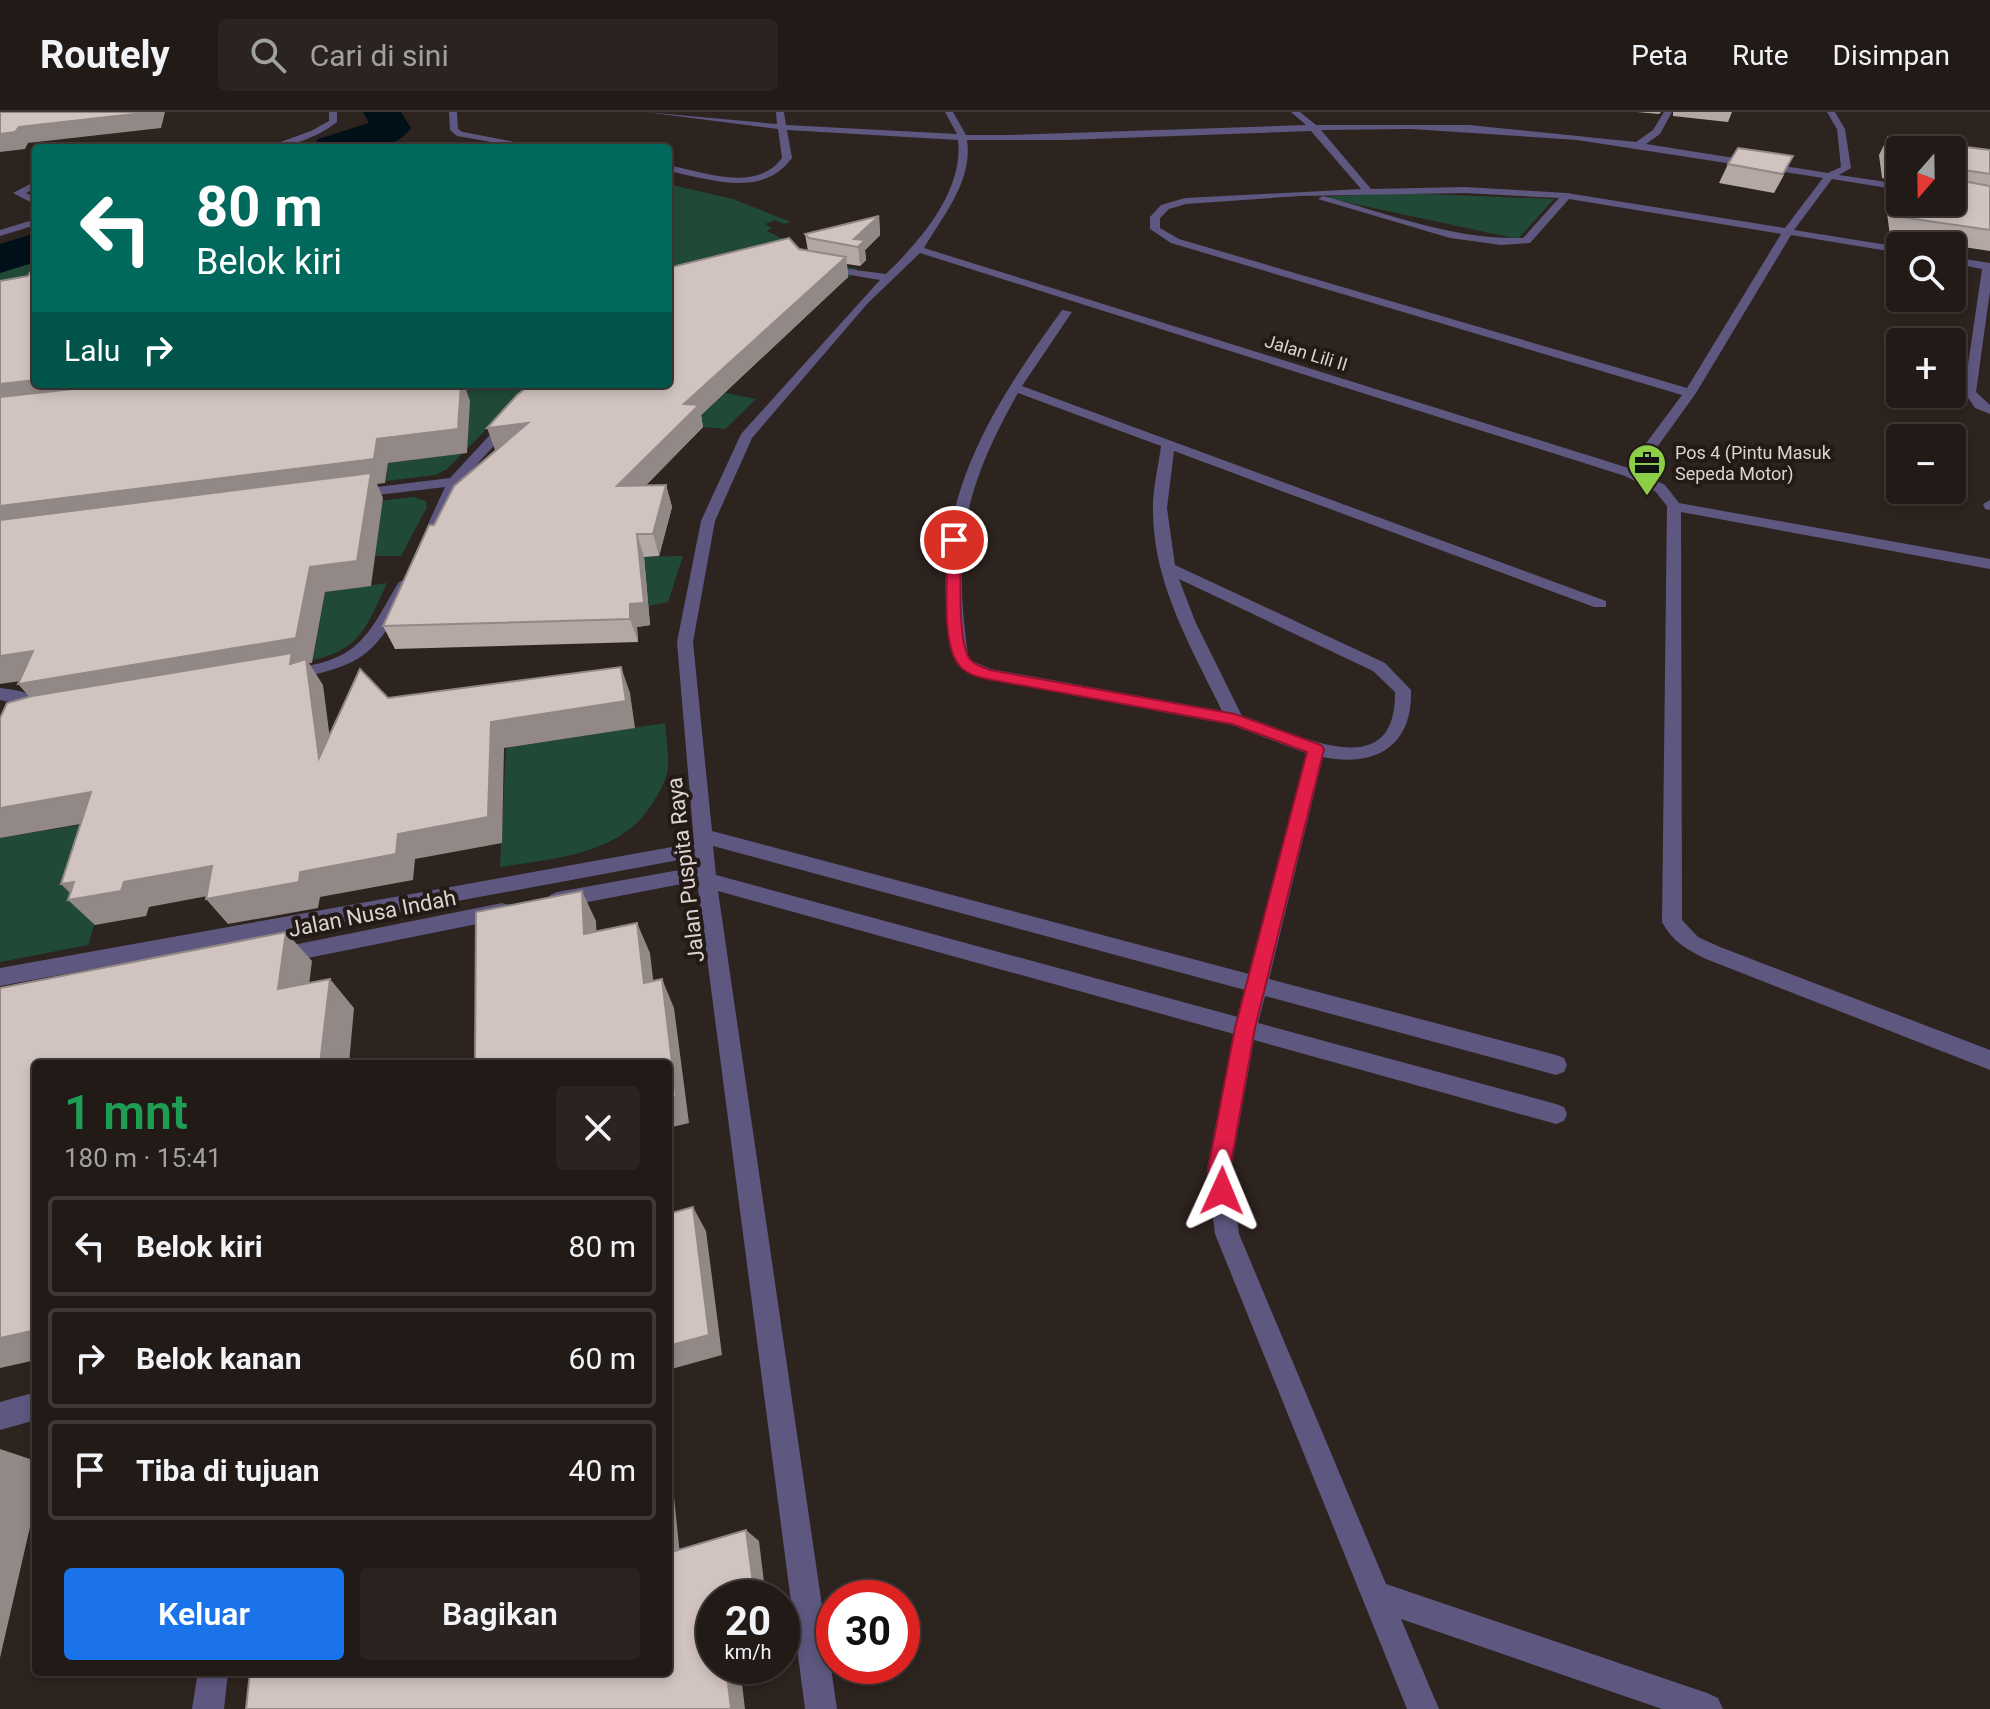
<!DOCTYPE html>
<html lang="id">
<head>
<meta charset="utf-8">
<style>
	:root { --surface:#221a17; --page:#2a2320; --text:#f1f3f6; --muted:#a2a1a1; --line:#3f3836; --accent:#1a73e8 }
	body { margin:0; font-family:Roboto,sans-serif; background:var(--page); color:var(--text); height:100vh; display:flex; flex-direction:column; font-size:30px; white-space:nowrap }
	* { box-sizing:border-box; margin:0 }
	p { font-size:26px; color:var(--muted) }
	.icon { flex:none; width:44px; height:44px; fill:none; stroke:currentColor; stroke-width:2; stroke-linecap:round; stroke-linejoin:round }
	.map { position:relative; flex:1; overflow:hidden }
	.sheet { position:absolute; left:32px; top:948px; width:640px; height:616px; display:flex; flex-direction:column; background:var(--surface); border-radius:8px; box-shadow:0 4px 12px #0003,0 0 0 2px var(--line) }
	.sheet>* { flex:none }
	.hud { position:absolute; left:32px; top:32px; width:640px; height:244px; border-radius:8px; box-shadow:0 4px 12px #0003,0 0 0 2px var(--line); background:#00695c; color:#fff; overflow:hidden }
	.needle { width:52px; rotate:200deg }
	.fabs { position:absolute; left:1886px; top:24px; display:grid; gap:16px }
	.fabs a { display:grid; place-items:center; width:80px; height:80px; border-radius:8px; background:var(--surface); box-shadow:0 4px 12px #0003,0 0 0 2px var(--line); font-size:40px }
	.speed { position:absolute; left:696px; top:1468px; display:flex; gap:16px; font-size:40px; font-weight:700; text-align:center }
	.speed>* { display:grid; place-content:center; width:104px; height:104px; border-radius:50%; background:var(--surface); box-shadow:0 4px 12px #0003,0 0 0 2px var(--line); line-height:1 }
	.speed small { font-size:20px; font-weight:400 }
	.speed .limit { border:12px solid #d22; background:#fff; color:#111 }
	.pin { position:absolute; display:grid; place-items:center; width:68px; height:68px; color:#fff; margin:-34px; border:4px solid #fff; border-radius:50%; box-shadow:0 2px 8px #0007 }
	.me { position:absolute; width:88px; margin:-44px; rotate:1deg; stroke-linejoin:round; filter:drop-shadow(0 0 6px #0008) }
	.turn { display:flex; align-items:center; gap:28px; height:168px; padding:0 32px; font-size:36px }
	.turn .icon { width:104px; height:104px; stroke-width:2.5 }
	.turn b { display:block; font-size:56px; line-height:68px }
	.then { display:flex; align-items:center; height:76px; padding:0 32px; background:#0003; gap:16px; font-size:30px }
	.round { display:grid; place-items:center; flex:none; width:84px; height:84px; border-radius:8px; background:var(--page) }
	.head { display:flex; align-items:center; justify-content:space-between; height:136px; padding:0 32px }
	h1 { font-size:48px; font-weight:600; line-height:60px; color:#1e9e55 }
	.cta { display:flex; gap:16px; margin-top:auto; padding:16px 32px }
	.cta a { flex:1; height:92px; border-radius:8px; background:var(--accent); color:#fff; font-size:32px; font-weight:600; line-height:92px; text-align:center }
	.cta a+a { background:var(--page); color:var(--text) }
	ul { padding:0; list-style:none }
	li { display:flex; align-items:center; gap:24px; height:100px; margin:0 16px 12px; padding:0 16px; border:4px solid var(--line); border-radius:8px }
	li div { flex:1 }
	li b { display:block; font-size:30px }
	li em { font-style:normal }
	header { display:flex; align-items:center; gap:48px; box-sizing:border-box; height:112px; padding:0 40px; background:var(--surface); border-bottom:2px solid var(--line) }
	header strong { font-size:38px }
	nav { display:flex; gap:44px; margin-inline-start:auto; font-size:28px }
	.search { width:560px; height:72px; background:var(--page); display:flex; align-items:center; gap:20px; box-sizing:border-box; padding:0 28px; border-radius:8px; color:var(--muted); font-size:30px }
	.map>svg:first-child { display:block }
	.green { fill:#204938 }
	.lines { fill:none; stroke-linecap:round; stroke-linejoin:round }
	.river { fill:#001019; fill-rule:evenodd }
	.minor { fill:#5e5780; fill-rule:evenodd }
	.wall { fill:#b4a8a4; fill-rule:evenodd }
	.shaded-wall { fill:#928886 }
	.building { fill:#d1c3bf; stroke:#928886; stroke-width:2 }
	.route { fill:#e11d48; stroke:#92132f; stroke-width:2 }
	.labels { text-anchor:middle; stroke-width:8; stroke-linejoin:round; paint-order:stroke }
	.far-street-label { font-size:18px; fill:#dad3d0; stroke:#231a16 }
	.far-poi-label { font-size:18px; fill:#dad3d0; stroke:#231a16; text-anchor:start }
	.street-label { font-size:22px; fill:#dad3d0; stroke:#231a16 }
</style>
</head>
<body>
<header>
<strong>Routely</strong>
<div class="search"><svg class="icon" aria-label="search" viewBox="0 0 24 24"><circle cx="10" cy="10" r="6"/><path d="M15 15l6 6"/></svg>Cari di sini</div>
<nav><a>Peta</a><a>Rute</a><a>Disimpan</a></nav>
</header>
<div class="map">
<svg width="1990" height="1597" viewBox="0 0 1990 1597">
	<rect width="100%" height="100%" fill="#2d231f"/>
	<!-- green -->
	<path class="green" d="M 668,72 L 733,87 L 791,110 L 784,112 L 775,108 L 765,112 L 772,116 L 767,119 L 834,153 L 858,157 L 846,168 L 788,159 L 668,179 Z
		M 1400,81 L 1554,87 L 1518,127 L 1322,85 Z
		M 36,142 L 36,162 L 0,170 L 0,154 Z
		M 675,271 L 756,287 L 725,317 L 632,309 Z
		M 398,272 L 531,272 L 447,357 L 435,363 L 386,369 L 388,351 L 415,348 L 376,300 L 381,274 Z
		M 413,385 L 426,389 L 427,395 L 401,444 L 373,444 L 370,390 Z
		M 683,444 L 668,490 L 648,494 L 550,447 Z
		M 387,471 C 367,513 362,537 313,548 L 325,480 Z
		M 665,611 C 666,625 669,641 668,655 C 667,667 660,679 654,689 C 622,743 556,746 500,755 L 506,636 Z
		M 116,707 L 100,795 L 88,833 L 0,850 L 0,726 Z"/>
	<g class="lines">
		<!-- river -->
		<path class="river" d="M 363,0 L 401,0 L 411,16 C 392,44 341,36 312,36 L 318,27 L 369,11 Z
			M 36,121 L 36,150 L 0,161 L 0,132 Z"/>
		<!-- minor -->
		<path class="minor" d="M 329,0 L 337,0 L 337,10 C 318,25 289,36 264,36 L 311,19 L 329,9 Z
			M 449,0 L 457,0 L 458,17 L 463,20 L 546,36 L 525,36 L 457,24 L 450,18 Z
			M 645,0 L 777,12 L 776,0 L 784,0 L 786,13 L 957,22 L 945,0 L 953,0 L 966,23 L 1008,23 L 1306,13 L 1291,0 L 1300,0 L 1316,13 L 1469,13 L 1636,30 L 1653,18 L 1664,0 L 1672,0 L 1660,22 L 1646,32 L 1828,61 L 1841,55 L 1837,17 L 1827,0 L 1835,0 L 1845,17 L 1851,56 L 1839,63 L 1900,72 L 1900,78 L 1832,67 L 1794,118 L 1900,135 L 1900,141 L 1791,123 L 1696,281 L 1650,345 L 1645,346 L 1638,342 L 1682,283 L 1171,131 L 1150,117 L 1150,105 L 1161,93 L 1185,86 L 1361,77 L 1311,19 L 1065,28 L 967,28 C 973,69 944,102 924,136 L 1635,358 L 1665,373 L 1679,391 L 1990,447 L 1990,457 L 1681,400 L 1682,808 L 1698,825 L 1720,835 L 1990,938 L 1990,958 L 1706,847 C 1687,838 1672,829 1662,810 L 1667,394 L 1655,379 L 1625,364 L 920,141 L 868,191 L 752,326 L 715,409 L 693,530 L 712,719 L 1249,862 L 1306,641 L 1232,613 L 981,566 C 947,551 950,537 947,503 C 935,381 996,290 1062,198 L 1072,200 L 1022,274 L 1606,489 L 1606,495 L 1594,495 L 1174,339 L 1167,396 L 1175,453 L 1385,551 L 1411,578 C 1413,634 1375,656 1323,645 L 1269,867 L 1556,943 L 1564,946 L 1567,953 L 1564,960 L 1556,963 L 1265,884 L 1258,911 L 1556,992 L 1564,995 L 1567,1002 L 1564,1009 L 1556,1012 L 1254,928 L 1231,1057 L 1239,1122 L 1386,1472 L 1707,1581 L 1718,1586 L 1723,1597 L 1662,1597 L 1401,1507 L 1439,1597 L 1407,1597 L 1215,1122 L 1207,1057 L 1234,922 L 718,779 L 837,1597 L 805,1597 L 697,769 L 557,796 L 550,793 L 547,788 L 550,783 L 557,780 L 696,755 L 695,745 L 0,874 L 0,856 L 694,731 L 677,530 L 701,409 L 741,322 L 880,168 L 821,158 L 816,155 L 817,153 L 886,162 C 920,129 964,79 958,28 L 787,18 L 792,46 C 762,87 710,67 668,59 L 668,53 C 704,60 756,81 782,46 L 778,17 ZM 1411,17 L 1577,28 L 1823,66 L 1785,116 L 1567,81 L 1465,75 L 1371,77 L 1321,18 ZM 1465,81 L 1559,86 L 1523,126 C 1453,128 1390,102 1323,84 L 1318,87 L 1450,126 L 1501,133 L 1530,131 L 1569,87 L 1781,122 L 1687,276 L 1179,127 L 1160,116 L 1160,106 L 1169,97 L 1186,92 L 1300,84 ZM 1018,281 L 1161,334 C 1158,357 1152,379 1153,402 C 1154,473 1192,537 1222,599 L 991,557 L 972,549 L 968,544 C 953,432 963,379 1018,281 ZM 1179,467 L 1373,559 L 1395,580 C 1396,679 1292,618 1242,604 L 1195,509 ZM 713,734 L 1245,878 L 1238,905 L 716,763 Z
			M 36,69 L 36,76 L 26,81 L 36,86 L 36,93 L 13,81 Z
			M 36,107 L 36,113 L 0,124 L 0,118 Z
			M 1952,145 L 1990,151 L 1990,179 L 1976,280 L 1990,293 L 1990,302 L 1975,296 L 1964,280 L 1982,157 L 1952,151 Z
			M 537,272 L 550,272 L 460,371 L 440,415 L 428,412 L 445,375 L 353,386 L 346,382 L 353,378 L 450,366 Z
			M 1990,388 L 1990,398 L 1985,397 L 1983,392 Z
			M 404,468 L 412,473 C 376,543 365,554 287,568 L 281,567 L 281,559 C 297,555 314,554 330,548 C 368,535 379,501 399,470 Z
			M 0,576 C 14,578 28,578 37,590 L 31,612 L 19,612 L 16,608 L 19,592 L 0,588 Z
			M 502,791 L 509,793 L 512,799 L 509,805 L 502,807 L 278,852 L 271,850 L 268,844 L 271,838 L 278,836 Z
			M 36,1280 L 36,1308 L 0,1318 L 0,1290 Z
			M 198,1560 L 228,1560 L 224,1597 L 192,1597 Z"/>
	</g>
	<!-- wall -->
	<path class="wall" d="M 1637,0 L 1661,0 L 1659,2 Z
		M 1673,0 L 1732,0 L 1728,10 L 1673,4 Z
		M 1888,25 L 1990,38 L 1990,139 L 1890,124 L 1884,78 L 1889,68 L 1882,66 L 1879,43 ZM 1900,38 L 1952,90 L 1900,90 Z
		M 1728,52 L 1784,63 L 1774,81 L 1719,71 Z
		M 879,104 L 880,123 L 865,138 L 866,148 L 860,154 L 847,152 L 848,165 L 701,303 L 703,315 L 646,373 L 666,373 L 672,395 L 659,444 L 644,445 L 650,513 L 637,515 L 638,530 L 395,537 L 383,514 L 434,413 L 496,338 L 495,338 L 799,137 L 808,139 L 805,122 Z"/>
	<!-- shaded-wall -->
	<path class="shaded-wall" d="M 152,0 L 165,0 L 161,16 L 28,31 L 25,37 L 0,40 L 0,22 L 19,15 Z
		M 879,104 L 880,123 L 865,138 L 866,148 L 860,154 L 858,135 L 854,127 Z
		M 846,145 L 848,165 L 701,303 L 703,315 L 624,396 L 617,374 L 684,292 Z
		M 36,268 L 36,272 L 223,272 L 0,298 L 0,272 Z
		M 366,272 L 381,272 L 376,300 L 365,276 Z
		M 461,272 L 464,272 L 470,289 L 467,341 L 388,351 L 385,371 L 377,372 L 383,386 L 371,474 L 325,480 L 312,551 L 309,551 L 323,573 L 336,673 L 40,597 L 18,572 L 296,526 L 0,422 L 0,394 L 377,327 Z
		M 528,311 L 535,333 L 495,338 L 487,316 Z
		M 666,373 L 672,395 L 659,444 L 653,422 Z
		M 637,422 L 644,445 L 650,513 L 637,515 L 638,530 L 630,507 L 630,492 Z
		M 33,539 L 54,564 L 0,572 L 0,544 Z
		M 621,555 L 630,581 L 635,616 L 504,636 L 502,731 L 415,747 L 413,768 L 320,785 L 318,796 L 228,812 L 206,787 L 300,760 L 491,610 Z
		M 91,680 L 115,706 L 0,726 L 0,696 Z
		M 212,754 L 234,779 L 149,795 L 146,804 L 95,813 L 68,788 L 76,787 L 61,772 L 74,770 L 124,770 Z
		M 582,779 L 596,809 L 598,852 L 584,822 Z
		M 637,811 L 650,841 L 657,900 L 644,871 Z
		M 286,820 L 312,849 L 305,906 L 278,877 Z
		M 330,867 L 354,896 L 349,952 L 320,952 Z
		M 662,867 L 674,896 L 689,1011 L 668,1016 L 668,986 Z
		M 693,1095 L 706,1119 L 722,1243 L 668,1258 L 668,1234 Z
		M 36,1218 L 36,1248 L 0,1256 L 0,1226 Z
		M 668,1326 L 681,1453 L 668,1445 Z
		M 0,1337 L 36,1349 L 36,1389 L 0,1546 Z
		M 746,1418 L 759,1429 L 766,1486 L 755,1486 Z
		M 726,1554 L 740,1554 L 745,1597 L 730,1597 Z"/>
	<!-- building -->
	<path class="building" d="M 0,0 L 152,0 L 19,15 L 15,20 L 0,22 Z
		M 1888,25 L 1990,38 L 1990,62 L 1964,58 L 1960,61 L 1963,69 L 1990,74 L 1990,118 L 1901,105 L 1894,60 L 1900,61 L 1900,90 L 1952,90 L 1952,38 L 1900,38 L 1900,50 L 1892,48 Z
		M 1738,36 L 1793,44 L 1783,62 L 1728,52 Z
		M 879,104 L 854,127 L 865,128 L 858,135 L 809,126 L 805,122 Z
		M 789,126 L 799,137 L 846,145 L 684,292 L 699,293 L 617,374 L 666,373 L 653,422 L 637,422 L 644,491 L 630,492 L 630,507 L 383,514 L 429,413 L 434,413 L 454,374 L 528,311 L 487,316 L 517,283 L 531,272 L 668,272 L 668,156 Z
		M 34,154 L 36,154 L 36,268 L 0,272 L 0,169 L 28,164 Z
		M 118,272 L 366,272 L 365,276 L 403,272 L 461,272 L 458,317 L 377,327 L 374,347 L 0,394 L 0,285 Z
		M 371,361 L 357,449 L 310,455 L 296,526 L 18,572 L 33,539 L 0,544 L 0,408 Z
		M 292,541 L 290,552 L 306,547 L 319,646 L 360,557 L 388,586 L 621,555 L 626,589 L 491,610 L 488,705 L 398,722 L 396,742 L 300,760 L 299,770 L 206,787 L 212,754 L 124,770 L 121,779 L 68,788 L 74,770 L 61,772 L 91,680 L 0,696 L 0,606 L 7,591 L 32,584 Z
		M 582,779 L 584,822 L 637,811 L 644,871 L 662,867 L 676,984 L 668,986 L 668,952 L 475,952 L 476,800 Z
		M 286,820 L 278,877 L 330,867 L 320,952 L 36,952 L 36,1218 L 0,1226 L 0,876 Z
		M 693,1095 L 709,1223 L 668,1234 L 668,1102 Z
		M 746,1418 L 755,1486 L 714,1486 L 714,1554 L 726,1554 L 731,1597 L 246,1597 L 250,1560 L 668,1560 L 668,1441 Z"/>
	<!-- route -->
	<path class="route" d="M 954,424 L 961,428 C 961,452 957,527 969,546 C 973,553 983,555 990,558 L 1235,602 L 1321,633 L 1324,637 L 1255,916 L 1230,1057 L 1233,1079 L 1230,1086 L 1222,1089 L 1214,1086 L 1208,1057 L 1235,916 L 1307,640 L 1232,612 L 987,567 C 977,565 965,561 959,553 C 940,531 948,457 948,428 Z"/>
	<!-- icons -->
	<defs>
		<g id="office-pin" transform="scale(2)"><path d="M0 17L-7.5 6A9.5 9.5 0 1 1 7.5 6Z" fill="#8cce45" stroke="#231a16"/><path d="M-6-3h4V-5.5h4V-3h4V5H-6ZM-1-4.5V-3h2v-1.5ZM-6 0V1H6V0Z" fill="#111"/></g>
	</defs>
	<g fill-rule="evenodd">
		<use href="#office-pin" x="1647" y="351"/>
	</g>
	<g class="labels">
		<!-- far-street labels -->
		<g class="far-street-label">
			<text transform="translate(1306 241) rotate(17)" y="6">Jalan Lili II</text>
		</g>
		<!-- far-poi labels -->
		<g class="far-poi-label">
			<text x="1675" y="347">Pos 4 (Pintu Masuk<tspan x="1675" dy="21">Sepeda Motor)</tspan></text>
		</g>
		<!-- street labels -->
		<g class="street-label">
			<text transform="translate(685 758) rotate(-97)" y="8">Jalan Puspita Raya</text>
			<text transform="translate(372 801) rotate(-11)" y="8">Jalan Nusa Indah</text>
		</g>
	</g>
</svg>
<div class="fabs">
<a><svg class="needle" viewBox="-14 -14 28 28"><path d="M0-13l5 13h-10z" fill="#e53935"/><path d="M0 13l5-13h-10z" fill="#a2a1a1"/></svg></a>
<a><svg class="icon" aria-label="search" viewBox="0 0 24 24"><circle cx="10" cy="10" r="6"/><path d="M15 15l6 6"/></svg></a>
<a>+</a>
<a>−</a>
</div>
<div class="speed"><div>20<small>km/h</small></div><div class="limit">30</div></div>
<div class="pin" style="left:954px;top:428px;background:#d93025"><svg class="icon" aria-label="arrive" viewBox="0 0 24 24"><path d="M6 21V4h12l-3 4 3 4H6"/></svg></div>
<svg class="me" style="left:1222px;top:1079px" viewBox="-20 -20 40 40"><path d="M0-17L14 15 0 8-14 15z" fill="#e11d48" stroke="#fff" stroke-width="4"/></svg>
<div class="hud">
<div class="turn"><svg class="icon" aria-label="left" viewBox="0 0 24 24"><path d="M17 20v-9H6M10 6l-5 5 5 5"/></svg><div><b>80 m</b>Belok kiri</div></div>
<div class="then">Lalu<svg class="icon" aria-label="right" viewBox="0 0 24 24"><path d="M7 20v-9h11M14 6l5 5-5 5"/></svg></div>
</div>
<section class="sheet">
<div class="head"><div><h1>1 mnt</h1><p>180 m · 15:41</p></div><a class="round"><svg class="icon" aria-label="close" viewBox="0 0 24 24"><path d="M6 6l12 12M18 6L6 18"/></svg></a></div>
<ul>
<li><svg class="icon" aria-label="left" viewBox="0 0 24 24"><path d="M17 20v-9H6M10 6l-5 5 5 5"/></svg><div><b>Belok kiri</b></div><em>80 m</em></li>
<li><svg class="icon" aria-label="right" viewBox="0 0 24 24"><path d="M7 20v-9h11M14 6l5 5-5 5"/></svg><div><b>Belok kanan</b></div><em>60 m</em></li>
<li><svg class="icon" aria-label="arrive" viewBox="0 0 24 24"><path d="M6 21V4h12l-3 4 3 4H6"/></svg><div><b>Tiba di tujuan</b></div><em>40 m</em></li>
</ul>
<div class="cta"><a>Keluar</a><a>Bagikan</a></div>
</section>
</div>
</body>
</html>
